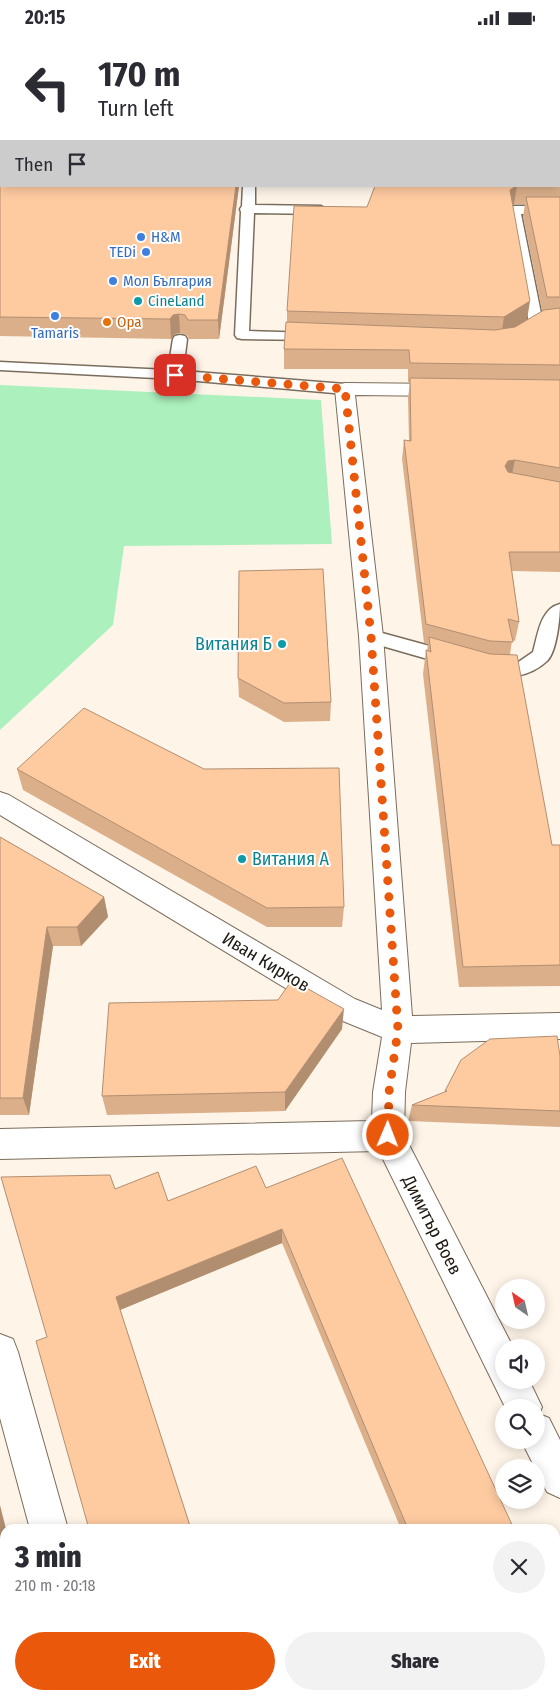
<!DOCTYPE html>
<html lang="en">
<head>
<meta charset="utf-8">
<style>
	:root { --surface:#fff; --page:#f2f2f3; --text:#2b2b33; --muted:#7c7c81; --accent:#ea580c }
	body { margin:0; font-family:"Fira Sans Condensed",sans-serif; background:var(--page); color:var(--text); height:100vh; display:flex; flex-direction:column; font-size:19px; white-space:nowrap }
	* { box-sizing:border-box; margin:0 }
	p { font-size:16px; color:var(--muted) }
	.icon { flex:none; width:28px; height:28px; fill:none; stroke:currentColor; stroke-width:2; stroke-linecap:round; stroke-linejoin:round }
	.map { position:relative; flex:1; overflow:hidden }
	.panel { position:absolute; left:0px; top:1489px; width:560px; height:176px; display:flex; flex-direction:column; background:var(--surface); border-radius:15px 15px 0 0; box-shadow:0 2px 12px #0003 }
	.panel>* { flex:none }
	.hud { position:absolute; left:0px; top:0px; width:560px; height:152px; box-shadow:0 2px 12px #0003; background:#fff; color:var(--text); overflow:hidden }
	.needle { width:32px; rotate:326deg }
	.controls { position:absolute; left:495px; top:1244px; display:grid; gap:10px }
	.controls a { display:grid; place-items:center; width:50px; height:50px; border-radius:50%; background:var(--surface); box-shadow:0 2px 12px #0003; font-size:25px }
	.pin { position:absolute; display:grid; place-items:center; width:42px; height:42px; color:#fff; margin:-21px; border-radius:10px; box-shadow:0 2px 8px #0006 }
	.me { position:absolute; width:55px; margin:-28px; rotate:1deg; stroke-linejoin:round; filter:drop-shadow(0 0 4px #0008) }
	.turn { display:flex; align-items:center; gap:18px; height:105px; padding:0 15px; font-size:22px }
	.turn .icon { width:65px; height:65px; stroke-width:2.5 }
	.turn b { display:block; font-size:35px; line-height:42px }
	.then { display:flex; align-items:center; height:48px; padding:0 15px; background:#0003; gap:10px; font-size:19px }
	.round { display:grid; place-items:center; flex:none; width:52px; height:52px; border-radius:26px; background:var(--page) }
	.overview { display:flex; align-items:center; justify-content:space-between; height:85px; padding:0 15px }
	h1 { font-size:30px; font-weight:800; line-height:38px }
	.button { display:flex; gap:10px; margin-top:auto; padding:10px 15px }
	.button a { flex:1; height:58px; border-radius:30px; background:var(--accent); color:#fff; font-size:20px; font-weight:800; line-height:58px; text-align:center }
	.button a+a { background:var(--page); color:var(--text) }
	.status { display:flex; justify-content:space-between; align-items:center; height:35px; padding:0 25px; background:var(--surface); direction:ltr }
	.status svg { height:14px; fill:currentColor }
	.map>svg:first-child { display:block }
	.green { fill:#acf0bd }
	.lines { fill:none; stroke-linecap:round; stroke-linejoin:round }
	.lane-casing { stroke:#7b6d5b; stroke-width:3 }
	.street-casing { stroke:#7b6d5b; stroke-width:2 }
	.primary-casing { stroke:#d7d6d4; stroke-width:2 }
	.path { stroke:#a9a096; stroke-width:2; stroke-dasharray:2 2; stroke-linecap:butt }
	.lane { fill:#fff; fill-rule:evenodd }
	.street { fill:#fff; fill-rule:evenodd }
	.primary { fill:#cfd6ac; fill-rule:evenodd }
	.wall { fill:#daaf8a; fill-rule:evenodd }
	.shaded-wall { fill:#b28e71 }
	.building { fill:#fecba1; stroke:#b28e71 }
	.route { stroke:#ea580c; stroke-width:9; stroke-dasharray:0 16.2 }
	.shop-dot { fill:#3f7fe0; stroke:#fff; stroke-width:2 }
	.culture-dot { fill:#0f9aa8; stroke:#fff; stroke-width:2 }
	.food-dot { fill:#e8710a; stroke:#fff; stroke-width:2 }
	.labels { text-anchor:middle; stroke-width:4; stroke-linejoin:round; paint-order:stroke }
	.far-shop-label { font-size:15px; fill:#366cbe; stroke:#fff; text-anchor:start }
	.far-culture-label { font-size:15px; fill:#0d838f; stroke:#fff; text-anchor:start }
	.far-food-label { font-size:15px; fill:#c56008; stroke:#fff; text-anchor:start }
	.culture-label { font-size:18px; fill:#0d838f; stroke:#fff; text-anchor:end }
	.street-label { font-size:18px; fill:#1f1912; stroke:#fff }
</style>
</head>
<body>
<div class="status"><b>20:15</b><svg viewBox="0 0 49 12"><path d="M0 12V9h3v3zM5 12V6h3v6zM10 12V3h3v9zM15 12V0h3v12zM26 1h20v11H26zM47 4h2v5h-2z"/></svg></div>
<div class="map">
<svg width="560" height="1664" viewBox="0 0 560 1664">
	<rect width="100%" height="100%" fill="#fef4e8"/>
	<!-- green -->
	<path class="green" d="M 0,350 L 321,365 L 332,509 L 124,511 L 113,590 L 0,695 Z"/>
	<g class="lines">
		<!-- lane casing -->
		<g class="lane-casing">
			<path id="lane" d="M 559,44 L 560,44 L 560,51 L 559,51 Z
				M 0,45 L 1,45 L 1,51 L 0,51 Z
				M 243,151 L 255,151 L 255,170 L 321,171 L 327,175 L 321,179 L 254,178 L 249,296 L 313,298 L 318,299 L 320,302 L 318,305 L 242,304 L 237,303 L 235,300 L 241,177 L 240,174 L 242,171 Z
				M 514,171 L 560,171 L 560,179 L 521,179 L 543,288 L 541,291 L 531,291 L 529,288 L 508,175 Z
				M 180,300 L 185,301 L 187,304 L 183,336 L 345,349 L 350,351 L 353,354 L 350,357 L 345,359 L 175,344 L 0,335 L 0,327 L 168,335 L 173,304 L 175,301 Z
				M 560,569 C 560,582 557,616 547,626 C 530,642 506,645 484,639 L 482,634 L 484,629 L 491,627 L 517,628 L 533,617 C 538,600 540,574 560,569 Z
				M 371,595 L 459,619 L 461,624 L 459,629 L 452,631 L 365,606 L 362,601 L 365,596 Z"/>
		</g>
		<!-- street casing -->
		<g class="street-casing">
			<path id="street" d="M 345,348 L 446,349 L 453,351 L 456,355 L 453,359 L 446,361 L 355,360 L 383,601 L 412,981 L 560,978 L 560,1004 L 411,1008 L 405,1057 L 404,1100 L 513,1312 L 504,1312 L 504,1345 L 529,1345 L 542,1372 L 539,1379 L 549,1383 L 560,1405 L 560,1463 L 547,1457 L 521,1405 L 536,1405 L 536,1372 L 505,1372 L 379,1116 L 0,1124 L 0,1094 L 372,1086 L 373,1057 L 382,1002 L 333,982 L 0,780 L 0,757 L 9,760 L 355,964 L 382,975 L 359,601 L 335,354 L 338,350 Z
				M 0,1299 L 13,1304 L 18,1317 L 68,1494 L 30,1494 L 0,1383 Z
				M 74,1660 L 116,1660 L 117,1664 L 75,1664 Z"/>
		</g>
		<!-- primary casing -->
		<g class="primary-casing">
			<path id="primary" d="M 0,65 L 1,65 L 1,73 L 0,73 Z
				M 559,68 L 560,68 L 560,76 L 559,76 Z
				M 0,93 L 1,93 L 1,103 L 0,103 Z
				M 559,95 L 560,95 L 560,105 L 559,105 Z"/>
		</g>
		<!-- path -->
		<path class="path" d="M 156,0 L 159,1"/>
		<!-- lane -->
		<use href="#lane" class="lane"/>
		<!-- street -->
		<use href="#street" class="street"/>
		<!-- primary -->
		<use href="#primary" class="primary"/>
	</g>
	<!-- wall -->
	<path class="wall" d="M 0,0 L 43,0 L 42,1 L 1,1 L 1,34 L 0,34 Z
		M 209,0 L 560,0 L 560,12 L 559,12 L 559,1 L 211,1 Z
		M 0,109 L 239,151 L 219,304 L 189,304 L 187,300 L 180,298 L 175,299 L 171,304 L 0,301 Z
		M 559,114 L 560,114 L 560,537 L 512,536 L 519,587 L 515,606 L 512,605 L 510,620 L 552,810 L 560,810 L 560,951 L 459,952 L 423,639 L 426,615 L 427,615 L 428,609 L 424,608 L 402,424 L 404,405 L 409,406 L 408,363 L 410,347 L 408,347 L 408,334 L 284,334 L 284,314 L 287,287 L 287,276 L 367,172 L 375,151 L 559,151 ZM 514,169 L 525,169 L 523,181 L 542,276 L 521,289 L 512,170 Z
		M 238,643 L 331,667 L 330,686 L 284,687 L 239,662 Z
		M 17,734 L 344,872 L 342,892 L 267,892 L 23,755 Z
		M 0,802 L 104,862 L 108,882 L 81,911 L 53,911 L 29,1080 L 0,1080 Z
		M 342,994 L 285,1076 L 107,1080 L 102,1061 Z
		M 560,1021 L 560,1092 L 408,1086 L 412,1070 L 445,1057 L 461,1025 Z
		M 266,1153 L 514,1494 L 401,1494 L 282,1208 L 120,1275 L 191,1494 L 89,1494 L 47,1302 L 115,1154 L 168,1166 Z"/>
	<!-- shaded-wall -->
	<path class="shaded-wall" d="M 36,0 L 43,0 L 42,1 L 36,1 Z
		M 431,0 L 437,0 L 437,1 L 426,1 Z
		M 535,0 L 560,0 L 560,12 L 559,12 L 559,1 L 531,1 Z
		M 236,151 L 239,151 L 219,304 L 218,285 Z
		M 516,151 L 517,151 L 514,169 L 507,173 L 510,155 Z
		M 530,266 L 527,285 L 501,301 L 504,282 Z
		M 179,279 L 180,298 L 175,299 L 171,304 L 170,284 L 173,280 Z
		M 515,425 L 511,444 L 505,431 L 508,426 Z
		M 104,862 L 108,882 L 81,911 L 77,892 Z
		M 47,892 L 53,911 L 29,1080 L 23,1063 Z
		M 344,974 L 342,994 L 285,1076 L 285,1057 Z
		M 282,1194 L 282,1208 L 120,1275 L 191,1494 L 116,1262 Z
		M 0,1470 L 6,1494 L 5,1494 L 5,1520 L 0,1499 Z
		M 39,1660 L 47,1660 L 48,1664 L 40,1664 Z"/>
	<!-- building -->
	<path class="building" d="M 0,0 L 36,0 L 36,1 L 1,1 L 1,20 L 0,20 Z
		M 241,0 L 431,0 L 426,1 L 315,1 L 313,0 L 310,1 L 243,1 Z
		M 441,0 L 535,0 L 531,1 L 443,1 Z
		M 0,109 L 1,109 L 1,151 L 236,151 L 218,285 L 188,285 L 185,280 L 179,279 L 173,280 L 170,284 L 0,282 Z
		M 559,114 L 560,114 L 560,151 L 559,151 Z
		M 375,151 L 516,151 L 510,155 L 530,266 L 504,282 L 287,276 L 294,171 L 367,172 Z
		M 526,162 L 560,162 L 560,262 L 547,262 Z
		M 560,273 L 560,330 L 410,328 L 409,315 L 284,314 L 286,287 L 495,295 L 515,292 L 544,275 Z
		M 410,343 L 560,345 L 560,433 L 515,425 L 508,426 L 505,431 L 508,437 L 560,447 L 560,517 L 509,517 L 519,587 L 508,584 L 513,607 L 490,606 L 426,589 L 404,405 L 411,406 Z
		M 323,534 L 331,667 L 284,668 L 238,643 L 239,536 Z
		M 429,602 L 490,619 L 517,620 L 552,810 L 560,810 L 560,930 L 463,932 L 426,615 L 431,617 Z
		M 84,673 L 204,734 L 339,733 L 344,872 L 267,873 L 17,734 Z
		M 0,802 L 104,862 L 77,892 L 47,892 L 23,1063 L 0,1063 Z
		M 292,945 L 344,974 L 285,1057 L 102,1061 L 109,968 L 278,965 Z
		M 557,1001 L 560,1021 L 560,1076 L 412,1070 L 447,1056 L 445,1056 L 461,1025 L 490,1004 Z
		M 342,1123 L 514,1494 L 408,1494 L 282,1194 L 116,1262 L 191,1494 L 89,1494 L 36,1306 L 47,1302 L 1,1142 L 110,1140 L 115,1154 L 158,1137 L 168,1166 L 256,1131 L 266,1153 Z
		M 0,1499 L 5,1520 L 5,1660 L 39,1660 L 40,1664 L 0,1664 Z
		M 555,1581 L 560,1592 L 560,1664 L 137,1664 L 136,1660 L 555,1660 Z"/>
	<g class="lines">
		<!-- route -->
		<path class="route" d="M 175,340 L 345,354 L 371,601 L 398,995 L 389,1057 L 388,1100"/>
	</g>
	<!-- markers -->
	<g class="shop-dot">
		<circle cx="141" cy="202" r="5"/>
		<circle cx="146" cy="217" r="5"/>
		<circle cx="113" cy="246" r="5"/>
		<circle cx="55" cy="281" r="5"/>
	</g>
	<g class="culture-dot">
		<circle cx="138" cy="266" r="5"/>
		<circle cx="282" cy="609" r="5"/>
		<circle cx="242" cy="824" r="5"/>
	</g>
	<circle class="food-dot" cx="107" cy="287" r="5"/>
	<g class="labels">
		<!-- far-shop labels -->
		<g class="far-shop-label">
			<text x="151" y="207">H&amp;M</text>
			<text x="136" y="222" text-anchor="end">TEDi</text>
			<text x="123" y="251">Мол България</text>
			<text x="55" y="303" text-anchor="middle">Tamaris</text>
		</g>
		<!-- far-culture labels -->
		<g class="far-culture-label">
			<text x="148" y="271">CineLand</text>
		</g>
		<!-- far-food labels -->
		<g class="far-food-label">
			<text x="117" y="292">Opa</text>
		</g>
		<!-- culture labels -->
		<g class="culture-label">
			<text x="272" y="615">Витания Б</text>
			<text x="252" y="830" text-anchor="start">Витания А</text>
		</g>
		<!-- street labels -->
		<g class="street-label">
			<text transform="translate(266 927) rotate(31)" y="6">Иван Кирков</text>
			<text transform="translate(432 1190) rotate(63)" y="6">Димитър Воев</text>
		</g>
	</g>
</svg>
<div class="controls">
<a><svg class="needle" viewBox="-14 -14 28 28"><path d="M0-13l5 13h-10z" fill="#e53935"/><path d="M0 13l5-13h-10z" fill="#7c7c81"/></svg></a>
<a><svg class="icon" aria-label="sound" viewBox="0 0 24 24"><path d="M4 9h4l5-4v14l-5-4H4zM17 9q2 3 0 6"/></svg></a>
<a><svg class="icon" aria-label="search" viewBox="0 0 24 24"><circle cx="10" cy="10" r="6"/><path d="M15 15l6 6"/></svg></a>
<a><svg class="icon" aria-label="layers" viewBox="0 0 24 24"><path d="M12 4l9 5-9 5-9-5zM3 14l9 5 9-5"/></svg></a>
</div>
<div class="pin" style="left:175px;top:340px;background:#d93025"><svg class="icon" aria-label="arrive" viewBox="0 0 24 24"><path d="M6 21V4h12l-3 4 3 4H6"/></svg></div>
<svg class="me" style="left:388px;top:1100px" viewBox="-20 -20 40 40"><circle r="17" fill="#ea580c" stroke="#fff" stroke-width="3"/><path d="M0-11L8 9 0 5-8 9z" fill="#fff"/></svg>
<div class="hud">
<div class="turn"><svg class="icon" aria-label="left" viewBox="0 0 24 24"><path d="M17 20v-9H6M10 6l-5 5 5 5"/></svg><div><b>170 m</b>Turn left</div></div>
<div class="then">Then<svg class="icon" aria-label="arrive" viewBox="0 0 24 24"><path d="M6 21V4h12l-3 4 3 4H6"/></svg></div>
</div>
<section class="panel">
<div class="overview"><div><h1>3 min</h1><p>210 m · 20:18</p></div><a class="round"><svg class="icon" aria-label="close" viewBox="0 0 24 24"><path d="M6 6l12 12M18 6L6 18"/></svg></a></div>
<div class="button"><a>Exit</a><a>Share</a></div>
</section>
</div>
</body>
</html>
